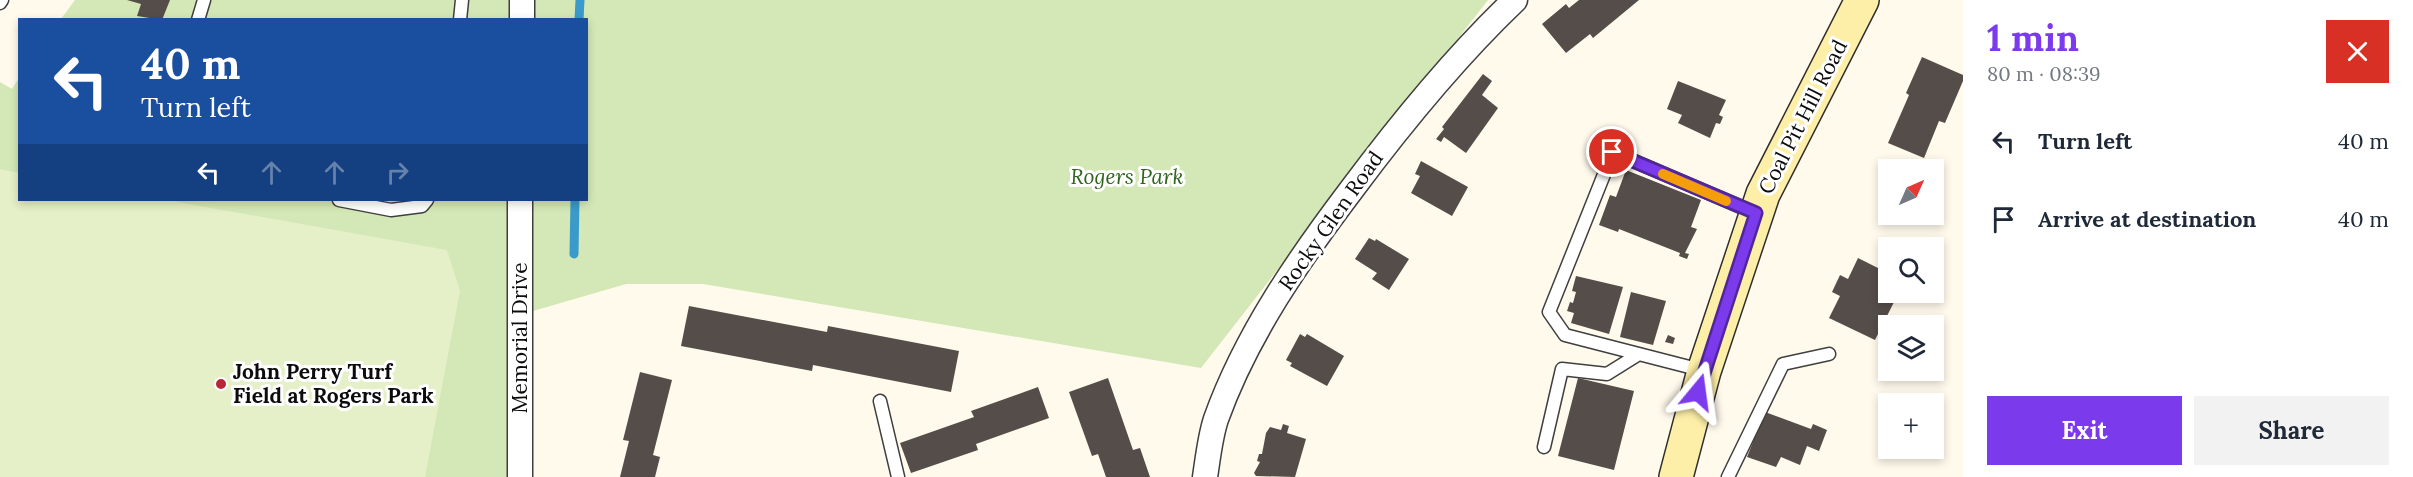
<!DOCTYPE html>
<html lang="en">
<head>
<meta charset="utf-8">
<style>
	:root { --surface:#fff; --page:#f2f2f3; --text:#1f2937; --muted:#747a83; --accent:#7c3aed }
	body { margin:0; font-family:Lora,serif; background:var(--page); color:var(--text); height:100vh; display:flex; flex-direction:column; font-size:22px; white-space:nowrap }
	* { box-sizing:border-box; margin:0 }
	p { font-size:20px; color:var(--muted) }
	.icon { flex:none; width:33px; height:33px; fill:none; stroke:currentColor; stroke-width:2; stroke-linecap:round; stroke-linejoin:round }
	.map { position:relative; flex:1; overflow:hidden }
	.sheet { display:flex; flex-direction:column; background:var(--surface); width:450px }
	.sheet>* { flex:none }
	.hud { position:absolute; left:18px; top:18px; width:570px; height:183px; border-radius:0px; box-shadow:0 3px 9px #0003; background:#1a4fa0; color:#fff; overflow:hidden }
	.needle { width:39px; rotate:45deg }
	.fabs { position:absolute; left:1878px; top:159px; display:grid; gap:12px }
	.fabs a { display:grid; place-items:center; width:66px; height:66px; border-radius:0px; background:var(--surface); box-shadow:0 3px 9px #0003; font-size:30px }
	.pin { position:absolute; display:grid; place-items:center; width:51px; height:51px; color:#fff; margin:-26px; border:3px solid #fff; border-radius:50%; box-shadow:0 2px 6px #0007 }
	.me { position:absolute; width:66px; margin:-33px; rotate:16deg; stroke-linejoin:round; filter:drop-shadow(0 0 4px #0008) }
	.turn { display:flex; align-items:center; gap:21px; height:126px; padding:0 24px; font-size:27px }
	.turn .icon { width:78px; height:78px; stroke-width:2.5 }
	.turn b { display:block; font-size:42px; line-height:51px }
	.lanes { display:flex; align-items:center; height:57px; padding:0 24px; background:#0003; justify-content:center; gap:30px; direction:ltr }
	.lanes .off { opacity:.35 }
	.round { display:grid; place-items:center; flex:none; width:63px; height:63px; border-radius:0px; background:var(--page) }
	.head { display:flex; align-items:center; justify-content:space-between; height:102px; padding:0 24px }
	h1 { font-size:36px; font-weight:700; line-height:45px; color:var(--accent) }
	.cta { display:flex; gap:12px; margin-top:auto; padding:12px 24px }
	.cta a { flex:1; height:69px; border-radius:0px; background:var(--accent); color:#fff; font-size:24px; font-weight:700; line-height:69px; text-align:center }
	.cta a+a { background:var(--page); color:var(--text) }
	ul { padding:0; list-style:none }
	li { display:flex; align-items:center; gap:18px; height:78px; padding:0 24px }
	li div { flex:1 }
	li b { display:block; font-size:22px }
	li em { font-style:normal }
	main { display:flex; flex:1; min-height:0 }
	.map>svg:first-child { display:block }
	.green { fill:#d4e8b7 }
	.pitch { fill:#e5f0c8 }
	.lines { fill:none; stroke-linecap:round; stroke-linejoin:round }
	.stream { stroke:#3a9bcb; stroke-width:9 }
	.building { fill:#554d49 }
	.lane-casing { stroke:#3f3f3f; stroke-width:15 }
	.street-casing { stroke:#3f3f3f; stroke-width:27 }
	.secondary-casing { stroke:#2e2e2e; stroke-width:36 }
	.lane { stroke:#fff; stroke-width:12 }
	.street { stroke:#fff; stroke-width:24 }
	.secondary { stroke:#feefa8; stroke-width:33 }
	.route-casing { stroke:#51269a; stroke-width:15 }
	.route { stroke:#7c3aed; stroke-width:10 }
	.slow { stroke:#f59e0b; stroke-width:10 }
	.poi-dot { fill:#bb2637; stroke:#fff; stroke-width:2 }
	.labels { text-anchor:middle; stroke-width:6; stroke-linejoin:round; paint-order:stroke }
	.street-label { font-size:21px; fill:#0c0c0c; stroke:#fff }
	.park-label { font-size:21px; font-style:italic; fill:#31631e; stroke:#fff }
	.poi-label { font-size:21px; font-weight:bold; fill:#0c0c0c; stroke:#fff; text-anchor:start }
</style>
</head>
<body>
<main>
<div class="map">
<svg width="1963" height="477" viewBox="0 0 1963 477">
	<rect width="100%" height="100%" fill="#fffaec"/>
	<!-- green -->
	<path class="green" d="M 75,0 L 1488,0 L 1201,368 L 703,284 L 626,284 L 509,318 L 508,477 L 0,477 L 0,82 L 12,89 L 19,78 L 20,200 L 586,200 L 586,20 L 61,19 Z"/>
	<!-- pitch -->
	<path class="pitch" d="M 0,169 L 19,173 L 20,200 L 167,200 L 447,250 L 460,291 L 425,477 L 0,477 Z"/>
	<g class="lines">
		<!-- stream -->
		<path class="stream" d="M 579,20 L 580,0
			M 574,254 L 575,200"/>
	</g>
	<!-- building -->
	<path class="building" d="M 127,0 L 170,0 L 162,20 L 137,16 L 141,4 Z
		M 1579,0 L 1639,0 L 1593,38 L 1590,34 L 1566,53 L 1542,24 L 1566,4 L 1569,8 Z
		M 1922,57 L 1963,75 L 1963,81 L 1945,123 L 1939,121 L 1924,158 L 1888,143 L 1906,102 L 1909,95 L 1906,93 Z
		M 1483,74 L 1492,81 L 1482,95 L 1498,108 L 1466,153 L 1444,137 L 1441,142 L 1436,139 L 1444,129 L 1442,127 Z
		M 1678,81 L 1726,100 L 1719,115 L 1723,117 L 1720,124 L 1716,123 L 1710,138 L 1678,123 L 1682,115 L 1667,109 Z
		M 1421,161 L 1468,187 L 1452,216 L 1411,193 L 1420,176 L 1415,174 Z
		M 1626,170 L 1701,200 L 1691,227 L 1697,229 L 1685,253 L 1689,254 L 1687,259 L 1679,256 L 1680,253 L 1619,229 L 1618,232 L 1599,225 L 1610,195 L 1616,197 Z
		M 1369,238 L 1375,241 L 1376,239 L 1409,259 L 1389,290 L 1372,279 L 1377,273 L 1355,259 Z
		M 1858,258 L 1888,273 L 1888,292 L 1899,292 L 1875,340 L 1829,318 L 1840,296 L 1832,292 L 1840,275 L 1848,279 Z
		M 1576,276 L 1623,287 L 1609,334 L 1571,323 L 1574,313 L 1567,311 L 1570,302 L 1573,303 L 1576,292 L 1572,291 Z
		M 1631,292 L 1666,301 L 1653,345 L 1620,337 Z
		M 689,306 L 827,332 L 828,326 L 959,351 L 951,392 L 813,365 L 812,371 L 681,346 Z
		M 1300,334 L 1305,337 L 1307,334 L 1344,356 L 1327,386 L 1290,366 L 1292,363 L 1286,360 Z
		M 1668,335 L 1675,338 L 1673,344 L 1665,342 Z
		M 640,372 L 672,380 L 653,455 L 660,457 L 655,477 L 620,477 L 629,441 L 623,440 Z
		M 1108,378 L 1133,450 L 1140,448 L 1150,477 L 1106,477 L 1098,454 L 1092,456 L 1069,392 Z
		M 1578,378 L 1634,391 L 1614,470 L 1558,456 Z
		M 1038,387 L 1049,418 L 976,444 L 978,450 L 911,473 L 900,443 L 974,417 L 971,411 Z
		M 1765,412 L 1811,429 L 1813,424 L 1827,430 L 1819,451 L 1807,446 L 1800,465 L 1781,457 L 1776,467 L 1747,457 Z
		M 1283,424 L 1289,426 L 1287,433 L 1306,439 L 1295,477 L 1256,476 L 1254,473 L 1260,462 L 1257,461 L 1259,454 L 1262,454 L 1266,433 L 1270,427 L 1281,430 Z"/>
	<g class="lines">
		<!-- lane casing -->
		<g class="lane-casing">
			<path id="lane" d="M 0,3 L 2,0
				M 198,20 L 204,0
				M 460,20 L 462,0
				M 339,200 L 391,210 L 422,206 L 427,200
				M 1701,370 L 1565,335 L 1549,312 L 1613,152 L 1755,213
				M 880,401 L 898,477
				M 1544,447 L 1562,369 L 1607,374 L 1639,354
				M 1728,477 L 1783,364 L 1829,354"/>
		</g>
		<!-- street casing -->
		<g class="street-casing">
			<path id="street" d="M 522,20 L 522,0
				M 520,477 L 520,200
				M 1205,477 C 1208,458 1210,437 1216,419 C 1246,335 1299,259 1352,189 C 1402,122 1455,57 1515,0"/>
		</g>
		<!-- secondary casing -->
		<g class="secondary-casing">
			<path id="secondary" d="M 1676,477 L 1704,371 L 1763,194 L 1862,0"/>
		</g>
		<!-- lane -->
		<use href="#lane" class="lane"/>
		<!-- street -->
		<use href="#street" class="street"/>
		<!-- secondary -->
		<use href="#secondary" class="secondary"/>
	</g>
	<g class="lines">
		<!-- route casing -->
		<g class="route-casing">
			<path id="route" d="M 1612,152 L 1756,213 L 1698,392"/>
		</g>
		<!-- route -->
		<use href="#route" class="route"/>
		<!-- slow -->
		<path class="slow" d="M 1663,174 L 1726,201"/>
	</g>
	<!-- markers -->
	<circle class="poi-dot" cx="221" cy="384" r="6"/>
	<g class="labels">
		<!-- street labels -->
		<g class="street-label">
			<text transform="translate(1803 117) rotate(-63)" y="7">Coal Pit Hill Road</text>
			<text transform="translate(1331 221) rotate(-55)" y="7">Rocky Glen Road</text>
			<text transform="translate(520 338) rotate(-90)" y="7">Memorial Drive</text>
		</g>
		<!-- park labels -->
		<g class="park-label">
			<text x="1127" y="184">Rogers Park</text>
		</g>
		<!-- poi labels -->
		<g class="poi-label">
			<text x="233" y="379">John Perry Turf<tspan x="233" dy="24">Field at Rogers Park</tspan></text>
		</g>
	</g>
</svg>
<div class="fabs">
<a><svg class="needle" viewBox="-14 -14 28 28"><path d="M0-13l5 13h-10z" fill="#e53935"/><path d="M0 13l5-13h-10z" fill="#747a83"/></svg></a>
<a><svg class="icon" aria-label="search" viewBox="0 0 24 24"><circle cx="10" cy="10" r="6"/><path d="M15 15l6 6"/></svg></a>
<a><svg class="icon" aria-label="layers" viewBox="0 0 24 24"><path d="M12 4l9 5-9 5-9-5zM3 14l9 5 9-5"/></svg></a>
<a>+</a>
</div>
<div class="pin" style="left:1612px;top:152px;background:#d93025"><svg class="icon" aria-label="arrive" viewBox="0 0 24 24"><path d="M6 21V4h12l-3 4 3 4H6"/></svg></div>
<svg class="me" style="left:1698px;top:392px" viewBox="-20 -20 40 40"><path d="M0-17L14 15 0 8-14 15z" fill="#7c3aed" stroke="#fff" stroke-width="4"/></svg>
<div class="hud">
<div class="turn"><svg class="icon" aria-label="left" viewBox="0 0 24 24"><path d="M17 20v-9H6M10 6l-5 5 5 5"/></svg><div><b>40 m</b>Turn left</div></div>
<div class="lanes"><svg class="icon" aria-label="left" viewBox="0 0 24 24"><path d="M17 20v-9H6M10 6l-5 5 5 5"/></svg><svg class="icon off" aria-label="ahead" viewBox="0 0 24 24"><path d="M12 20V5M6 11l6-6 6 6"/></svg><svg class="icon off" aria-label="ahead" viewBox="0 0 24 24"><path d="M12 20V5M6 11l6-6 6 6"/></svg><svg class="icon off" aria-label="right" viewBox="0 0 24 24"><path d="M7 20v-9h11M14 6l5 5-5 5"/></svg></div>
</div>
</div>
<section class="sheet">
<div class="head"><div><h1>1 min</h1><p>80 m · 08:39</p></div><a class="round" style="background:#d93025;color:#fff"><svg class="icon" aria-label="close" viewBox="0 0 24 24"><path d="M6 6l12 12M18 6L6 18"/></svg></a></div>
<ul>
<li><svg class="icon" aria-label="left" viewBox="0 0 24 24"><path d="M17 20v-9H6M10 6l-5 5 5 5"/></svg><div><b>Turn left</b></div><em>40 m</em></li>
<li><svg class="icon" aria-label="arrive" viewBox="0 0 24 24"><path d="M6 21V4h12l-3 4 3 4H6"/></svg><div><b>Arrive at destination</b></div><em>40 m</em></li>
</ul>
<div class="cta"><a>Exit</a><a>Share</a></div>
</section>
</main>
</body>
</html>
